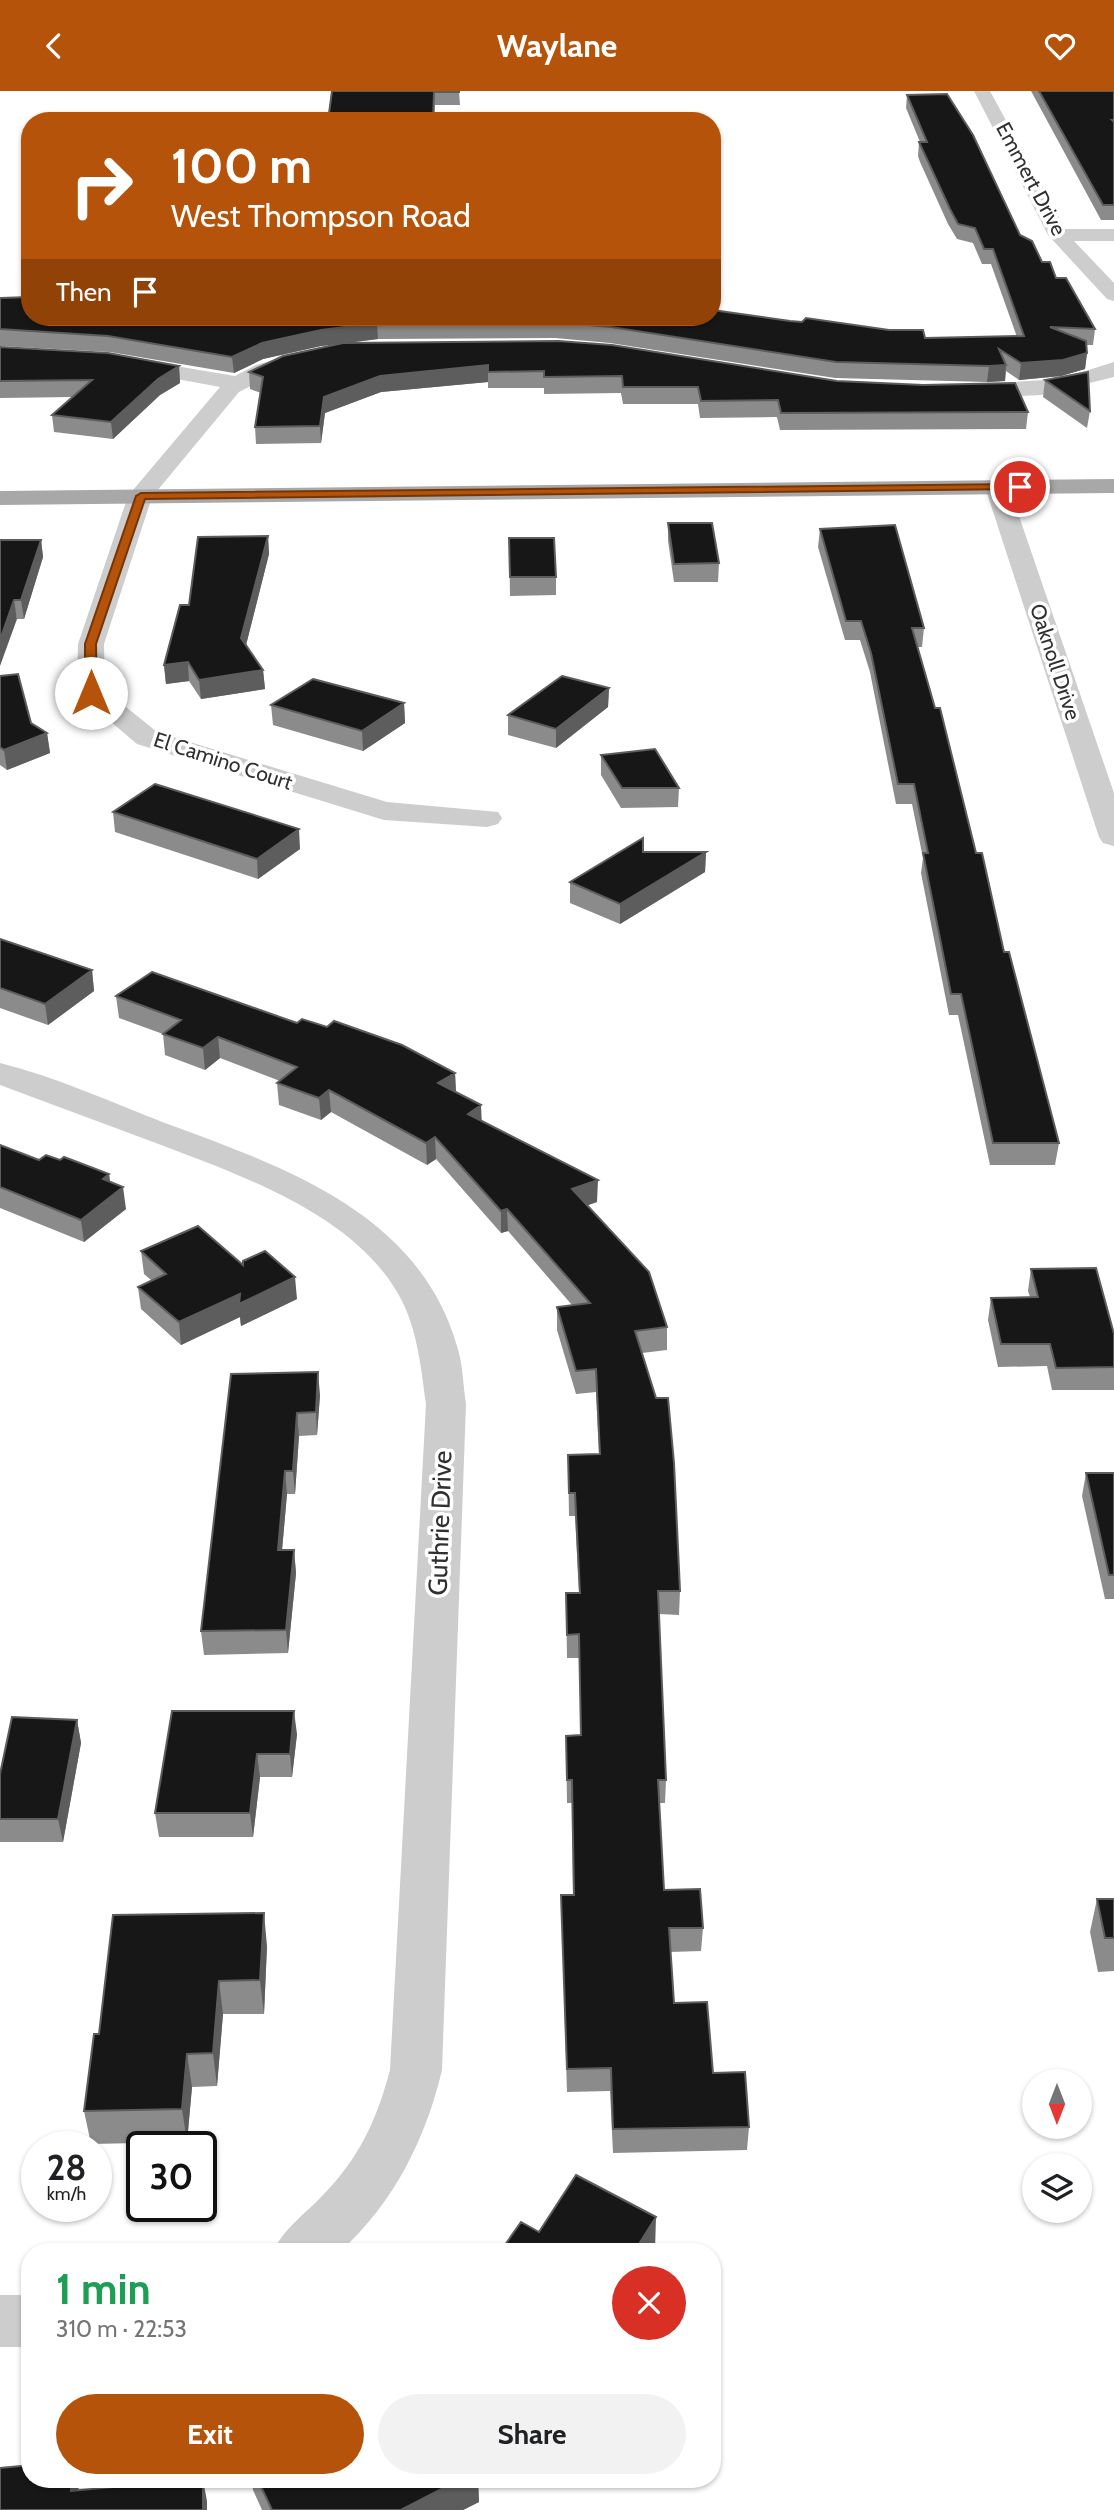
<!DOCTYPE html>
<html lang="en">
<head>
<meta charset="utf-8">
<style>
	:root { --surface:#fff; --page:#f2f2f2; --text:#202124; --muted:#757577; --accent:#b45309 }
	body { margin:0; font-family:Cabin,sans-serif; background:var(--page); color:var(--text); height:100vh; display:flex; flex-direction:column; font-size:26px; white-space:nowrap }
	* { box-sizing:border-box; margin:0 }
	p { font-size:23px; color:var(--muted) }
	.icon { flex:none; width:38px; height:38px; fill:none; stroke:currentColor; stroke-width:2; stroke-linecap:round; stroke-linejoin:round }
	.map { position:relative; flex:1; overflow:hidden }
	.details { position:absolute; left:21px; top:2152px; width:700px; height:245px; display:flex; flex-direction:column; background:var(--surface); border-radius:28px; box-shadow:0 2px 5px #0004 }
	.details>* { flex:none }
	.top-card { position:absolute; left:21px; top:21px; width:700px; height:214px; border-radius:28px; box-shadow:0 2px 5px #0004; background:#b45309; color:#fff; overflow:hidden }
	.needle { width:46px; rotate:180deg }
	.buttons { position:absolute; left:1022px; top:1978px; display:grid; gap:14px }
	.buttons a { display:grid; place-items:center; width:70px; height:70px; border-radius:50%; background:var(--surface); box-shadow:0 2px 5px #0004; font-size:35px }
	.speed { position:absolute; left:21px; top:2040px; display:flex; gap:14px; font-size:35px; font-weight:700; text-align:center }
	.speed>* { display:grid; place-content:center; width:91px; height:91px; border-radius:50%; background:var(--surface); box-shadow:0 2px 5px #0004; line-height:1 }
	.speed small { font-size:18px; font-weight:400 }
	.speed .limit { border:4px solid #111; border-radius:10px; background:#fff; color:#111 }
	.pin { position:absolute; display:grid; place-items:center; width:60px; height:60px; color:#fff; margin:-30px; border:4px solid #fff; border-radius:50%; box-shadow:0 2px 7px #0007 }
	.me { position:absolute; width:77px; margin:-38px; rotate:0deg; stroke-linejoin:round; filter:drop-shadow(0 0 5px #0008) }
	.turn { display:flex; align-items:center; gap:24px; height:147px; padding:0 35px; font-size:32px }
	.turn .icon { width:91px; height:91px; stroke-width:2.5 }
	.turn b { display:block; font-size:49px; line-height:60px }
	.then { display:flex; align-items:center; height:66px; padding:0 35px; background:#0003; gap:14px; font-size:26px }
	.round { display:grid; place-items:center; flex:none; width:74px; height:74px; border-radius:37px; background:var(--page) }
	.headline { display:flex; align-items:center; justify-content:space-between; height:119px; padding:0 35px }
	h1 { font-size:42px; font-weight:700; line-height:52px; color:#1e9e55 }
	.cta { display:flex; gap:14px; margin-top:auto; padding:14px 35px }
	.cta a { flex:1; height:80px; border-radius:42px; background:var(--accent); color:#fff; font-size:28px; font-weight:700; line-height:80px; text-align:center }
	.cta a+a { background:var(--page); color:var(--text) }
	header { display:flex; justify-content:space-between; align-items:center; height:91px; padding:0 35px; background:var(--accent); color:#fff; font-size:32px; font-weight:700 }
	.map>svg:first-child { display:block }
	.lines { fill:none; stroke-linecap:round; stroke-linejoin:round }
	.minor { fill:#cdcdcd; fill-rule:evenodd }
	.major { fill:#a8a8a8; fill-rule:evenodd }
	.wall { fill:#8b8b8b }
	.shaded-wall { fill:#5d5d5d }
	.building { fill:#171717; stroke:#5d5d5d; stroke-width:2 }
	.route { fill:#b45309; stroke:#753606; stroke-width:2 }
	.labels { text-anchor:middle; stroke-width:7; stroke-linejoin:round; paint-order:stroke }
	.far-street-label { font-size:21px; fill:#303030; stroke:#fff }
	.street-label { font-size:26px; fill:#303030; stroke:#fff }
</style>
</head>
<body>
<header><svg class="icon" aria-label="back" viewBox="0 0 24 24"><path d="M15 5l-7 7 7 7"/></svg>Waylane<svg class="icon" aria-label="heart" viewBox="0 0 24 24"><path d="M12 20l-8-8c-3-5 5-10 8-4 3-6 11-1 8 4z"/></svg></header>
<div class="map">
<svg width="1114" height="2419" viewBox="0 0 1114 2419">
	<rect width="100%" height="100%" fill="#fff"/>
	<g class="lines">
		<!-- minor -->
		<path class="minor" d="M 974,0 L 990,0 L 1065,138 L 1114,138 L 1114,150 L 1074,150 L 1114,192 L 1114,210 L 1107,208 L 1048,144 Z
			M 300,262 L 308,263 L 311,268 L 308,273 L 272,284 L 239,301 L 152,406 L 104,553 L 105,599 L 157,641 L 387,711 L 498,721 L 502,727 L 498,733 L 487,736 L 384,729 L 137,653 L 77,602 L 78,553 L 128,405 L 220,296 L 128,279 L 117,273 L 128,267 L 235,285 L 256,274 Z
			M 1114,271 L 1114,286 L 1041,304 L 965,308 L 954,301 L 965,294 L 1060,288 Z
			M 997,389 L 1005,391 L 1009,396 L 1114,702 L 1114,755 L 1103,752 L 1099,746 L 985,396 L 989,391 Z
			M 0,972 C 56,986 111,1011 165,1032 C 284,1076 418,1121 457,1255 C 463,1273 463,1294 466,1313 L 442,1979 C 425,2050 394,2111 340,2161 L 273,2161 C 284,2137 304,2124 322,2105 C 359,2068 377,2028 390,1979 L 426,1313 C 421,1278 418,1242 402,1210 C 357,1121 231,1081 145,1048 C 97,1030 48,1012 0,994 Z
			M 0,2204 L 30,2204 L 30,2256 L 0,2256 Z"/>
		<!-- major -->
		<path class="major" d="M 1114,388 L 1114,402 L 0,414 L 0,400 Z"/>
	</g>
	<!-- wall -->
	<path class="wall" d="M 332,0 L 459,0 L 460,14 L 435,14 L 434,30 L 328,30 Z
		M 1031,0 L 1114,0 L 1114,129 L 1101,129 Z
		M 907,4 L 1020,144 L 1056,187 L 1095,238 L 1093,254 L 1086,254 L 1087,262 L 1085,278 L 1061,285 L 1019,289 L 1006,280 L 1005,290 L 987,291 L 835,287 L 610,252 L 555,247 L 378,248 L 348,252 L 1028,321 L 1026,338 L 780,339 L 777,326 L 700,327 L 698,313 L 623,313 L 621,302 L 544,303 L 544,297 L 488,297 L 488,291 L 381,301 L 325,322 L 321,352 L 256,353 L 255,336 L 261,302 L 250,298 L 249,281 L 338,253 L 321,255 L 263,268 L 234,282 L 110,261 L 0,255 L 0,207 L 30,226 L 790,230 L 925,247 L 1017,246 L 991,173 L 982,173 L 973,152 L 957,148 L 948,133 L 920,71 L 918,65 L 919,51 L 920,51 L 906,17 Z
		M 0,256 L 179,275 L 180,292 L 160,304 L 113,348 L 54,341 L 52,324 L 73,306 L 0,307 Z
		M 1045,289 L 1090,320 L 1087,337 L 1043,306 Z
		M 668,432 L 719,472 L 718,491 L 674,491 L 668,450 Z
		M 820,438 L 924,537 L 922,556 L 917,556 L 1059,1052 L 1055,1074 L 990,1074 L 958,924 L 949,924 L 921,782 L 923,767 L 912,713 L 896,713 L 870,581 L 860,549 L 845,549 L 818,456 Z
		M 268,445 L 269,463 L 246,554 L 263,579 L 265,598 L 201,608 L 189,590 L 166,593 L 164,574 L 189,514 Z
		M 509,447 L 556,486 L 556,504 L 510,505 Z
		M 0,449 L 41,449 L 43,466 L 24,528 L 17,528 Z
		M 0,585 L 31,632 L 47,642 L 50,662 L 7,679 L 0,674 Z
		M 609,597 L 608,616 L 556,657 L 508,644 L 508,624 Z
		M 404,612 L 405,632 L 363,660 L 273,634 L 271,614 Z
		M 601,664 L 679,697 L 678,716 L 621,717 L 601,684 Z
		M 113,721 L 300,758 L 258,788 L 115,741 Z
		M 643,761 L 706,761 L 705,781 L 620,833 L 570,812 L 570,791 Z
		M 0,848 L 92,879 L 94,900 L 48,934 L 0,917 Z
		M 116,905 L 297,932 L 455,982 L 456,1001 L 481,1030 L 597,1111 L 587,1114 L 667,1236 L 667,1259 L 642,1262 L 680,1500 L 679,1524 L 659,1523 L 666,1689 L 665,1712 L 659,1712 L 664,1799 L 703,1837 L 701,1860 L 670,1861 L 674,1912 L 713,1982 L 749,2036 L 747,2059 L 613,2062 L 610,2000 L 567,2001 L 561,1804 L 573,1804 L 572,1712 L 567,1712 L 566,1645 L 581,1644 L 579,1567 L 567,1567 L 566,1502 L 579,1502 L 575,1425 L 569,1425 L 568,1364 L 599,1363 L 596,1301 L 576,1303 L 557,1239 L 557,1216 L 572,1214 L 508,1140 L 501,1142 L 436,1068 L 427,1074 L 331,1021 L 321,1029 L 279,1014 L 277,992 L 280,990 L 220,967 L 205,979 L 165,964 L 163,943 L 119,927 Z
		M 0,1054 L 39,1069 L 60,1069 L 109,1083 L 110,1091 L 126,1118 L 84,1151 L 0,1117 Z
		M 141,1160 L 243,1174 L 297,1208 L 241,1235 L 240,1226 L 181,1254 L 141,1218 L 138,1196 L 151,1189 L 144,1183 Z
		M 1031,1178 L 1114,1243 L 1114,1299 L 1052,1299 L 1047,1275 L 998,1276 L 988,1229 L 991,1207 L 1030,1206 L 1028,1200 Z
		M 231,1283 L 320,1304 L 317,1344 L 299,1345 L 295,1403 L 287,1403 L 282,1459 L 294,1459 L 296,1482 L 288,1562 L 204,1564 L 201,1540 Z
		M 1086,1382 L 1114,1382 L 1114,1508 L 1105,1508 L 1082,1405 Z
		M 172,1620 L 297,1643 L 292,1686 L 260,1686 L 253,1746 L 159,1746 L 155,1722 Z
		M 77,1629 L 81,1652 L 63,1751 L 0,1751 L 0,1683 Z
		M 1097,1808 L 1114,1808 L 1114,1880 L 1098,1881 L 1090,1841 Z
		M 267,1855 L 264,1923 L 223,1923 L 217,1995 L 192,1996 L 187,2051 L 91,2053 L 84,2020 L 99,1943 Z
		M 252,2389 L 478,2389 L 479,2411 L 463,2419 L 262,2419 L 253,2399 Z"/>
	<!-- shaded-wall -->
	<path class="shaded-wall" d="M 377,232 L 378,248 L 321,255 L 263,268 L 234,282 L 232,266 L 262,252 L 321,239 Z
		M 1087,262 L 1085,278 L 1061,285 L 1019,289 L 1021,272 Z
		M 488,274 L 488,291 L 381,301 L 325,322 L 321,352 L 320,335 L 324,306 L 380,285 Z
		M 1006,274 L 1005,290 L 987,291 L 989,275 Z
		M 179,275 L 180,292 L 160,304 L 113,348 L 111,331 L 158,288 Z
		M 268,445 L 269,463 L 243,566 L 241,547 Z
		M 41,449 L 43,466 L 24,528 L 21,509 Z
		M 14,509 L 17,528 L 0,575 L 0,549 Z
		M 188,571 L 189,590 L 166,593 L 164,574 Z
		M 263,579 L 265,598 L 201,608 L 199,589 Z
		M 609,597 L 608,616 L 556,657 L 556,638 Z
		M 404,612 L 405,632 L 363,660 L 362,640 Z
		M 47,642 L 50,662 L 7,679 L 4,659 Z
		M 299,738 L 300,758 L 258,788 L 257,768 Z
		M 706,761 L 705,781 L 620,833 L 620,813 Z
		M 92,879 L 94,900 L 48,934 L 45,913 Z
		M 218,946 L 220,967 L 205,979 L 203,957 Z
		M 455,982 L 456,1003 L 438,992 Z
		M 329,999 L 331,1021 L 321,1029 L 319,1007 Z
		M 481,1014 L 482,1036 L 468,1023 Z
		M 435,1046 L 436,1068 L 427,1074 L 426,1052 Z
		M 109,1083 L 112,1105 L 123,1096 L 126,1118 L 84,1151 L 81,1129 L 103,1088 Z
		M 598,1089 L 597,1111 L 572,1120 L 572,1098 Z
		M 507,1118 L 508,1140 L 501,1142 L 501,1120 Z
		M 295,1186 L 297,1208 L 241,1235 L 240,1226 L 181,1254 L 179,1231 L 240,1203 Z
		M 318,1281 L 320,1304 L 317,1344 L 316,1321 Z
		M 297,1322 L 299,1345 L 295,1403 L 293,1380 Z
		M 285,1380 L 287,1403 L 280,1482 L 278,1459 Z
		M 294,1459 L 296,1482 L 288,1562 L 286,1539 Z
		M 294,1620 L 297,1643 L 292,1686 L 290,1663 Z
		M 77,1629 L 81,1652 L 63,1751 L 58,1728 Z
		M 257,1663 L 260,1686 L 253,1746 L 250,1722 Z
		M 264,1822 L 267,1855 L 264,1923 L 260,1889 Z
		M 219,1890 L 223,1923 L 217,1995 L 213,1962 Z
		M 187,1963 L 192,1996 L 187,2051 L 182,2018 Z
		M 656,2126 L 655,2159 L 653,2161 L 634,2161 Z
		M 72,2389 L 78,2389 L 79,2391 L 77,2419 L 71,2400 Z
		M 203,2389 L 207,2410 L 207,2419 L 203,2419 Z
		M 459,2389 L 478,2389 L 479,2411 L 463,2419 L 401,2419 Z"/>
	<!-- building -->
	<path class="building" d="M 332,0 L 459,0 L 459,1 L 434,1 L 433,30 L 328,30 Z
		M 1039,0 L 1114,0 L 1114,29 L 1112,29 L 1114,31 L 1114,114 L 1103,114 Z
		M 947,3 L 973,44 L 1020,144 L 1032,150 L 1042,171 L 1050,171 L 1056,187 L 1066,187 L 1095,238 L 1050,236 L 1086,250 L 1087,262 L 1063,269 L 1021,272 L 999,258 L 1006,274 L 989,275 L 836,271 L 611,236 L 555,231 L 377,232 L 321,239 L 262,252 L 232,266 L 108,245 L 0,238 L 0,207 L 30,206 L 30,226 L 712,226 L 712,219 L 790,230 L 802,231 L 806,227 L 889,239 L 923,239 L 925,247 L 1024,245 L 993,158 L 984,158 L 975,137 L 958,133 L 950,118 L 919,51 L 927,51 L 907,4 Z
		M 653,26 L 653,30 L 608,30 L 608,27 Z
		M 558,250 L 612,254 L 837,290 L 923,294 L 1015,292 L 1028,321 L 781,322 L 778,309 L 701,310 L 698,296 L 623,296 L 622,285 L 544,286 L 544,280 L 488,281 L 488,274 L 380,285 L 324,306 L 320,335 L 255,336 L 263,286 L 249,281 L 283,265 L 343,252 Z
		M 0,256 L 108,262 L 179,275 L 158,288 L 111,331 L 52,324 L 92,289 L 0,290 Z
		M 1088,281 L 1090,320 L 1045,289 Z
		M 668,432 L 712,432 L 719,472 L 674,473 Z
		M 895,434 L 924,537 L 912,537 L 935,617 L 940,617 L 976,762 L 982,762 L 1004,861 L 1009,861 L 1059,1052 L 993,1052 L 961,903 L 951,903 L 923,762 L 928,762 L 914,693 L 898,693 L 871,562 L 861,530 L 846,530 L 820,438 Z
		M 268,445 L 241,547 L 263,579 L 199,589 L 188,571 L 164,574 L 180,514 L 189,514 L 198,446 Z
		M 509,447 L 554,447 L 556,486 L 510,486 Z
		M 0,449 L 41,449 L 21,509 L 14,509 L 0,549 Z
		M 18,583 L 31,632 L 47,642 L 4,659 L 0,656 L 0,585 Z
		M 562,585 L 609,597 L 556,638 L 508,624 Z
		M 313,588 L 404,612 L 362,640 L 271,614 Z
		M 655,658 L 679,697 L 622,697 L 601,664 Z
		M 155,693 L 299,738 L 257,768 L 113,721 Z
		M 643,747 L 643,761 L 706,761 L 620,813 L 570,791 Z
		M 0,848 L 92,879 L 45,913 L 0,897 Z
		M 152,881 L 297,932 L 302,928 L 327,936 L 334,930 L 402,954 L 455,982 L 438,992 L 481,1014 L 468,1023 L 598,1089 L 572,1098 L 649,1181 L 667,1236 L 635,1240 L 656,1307 L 668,1307 L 674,1372 L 680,1500 L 658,1500 L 666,1689 L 658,1689 L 664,1799 L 700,1798 L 703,1837 L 669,1837 L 674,1912 L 707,1911 L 713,1982 L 745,1981 L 749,2036 L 613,2038 L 611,1977 L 567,1978 L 561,1804 L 574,1804 L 572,1689 L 567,1689 L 566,1645 L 581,1644 L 579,1543 L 567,1544 L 566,1502 L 580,1502 L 575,1402 L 569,1402 L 568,1364 L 600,1363 L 596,1278 L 576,1280 L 557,1216 L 590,1212 L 507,1118 L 501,1120 L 435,1046 L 426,1052 L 329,999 L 319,1007 L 277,992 L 297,976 L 218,946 L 203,957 L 163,943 L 181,929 L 116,905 Z
		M 0,1054 L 39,1069 L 46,1064 L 60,1069 L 64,1066 L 109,1083 L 103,1088 L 123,1096 L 81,1129 L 0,1096 Z
		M 198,1135 L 243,1174 L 243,1170 L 265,1160 L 295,1186 L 239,1213 L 240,1203 L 179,1231 L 138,1196 L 166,1183 L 141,1160 Z
		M 1096,1177 L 1114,1243 L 1114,1276 L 1056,1277 L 1050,1253 L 1001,1253 L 991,1207 L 1038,1206 L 1031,1178 Z
		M 318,1281 L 316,1321 L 297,1322 L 293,1380 L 285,1380 L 278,1459 L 294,1459 L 286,1539 L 201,1540 L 231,1283 Z
		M 1086,1382 L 1114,1382 L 1114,1484 L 1109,1484 Z
		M 172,1620 L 294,1620 L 290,1663 L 257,1663 L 250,1722 L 155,1722 Z
		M 12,1626 L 77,1629 L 58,1728 L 0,1728 L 0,1683 Z
		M 1097,1808 L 1114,1808 L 1114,1847 L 1105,1847 Z
		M 264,1822 L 260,1889 L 219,1890 L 213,1962 L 187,1963 L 182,2018 L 84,2020 L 94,1943 L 99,1943 L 113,1824 Z
		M 576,2084 L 656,2126 L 634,2161 L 500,2161 L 521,2131 L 539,2141 Z
		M 30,2374 L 30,2389 L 72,2389 L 71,2400 L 190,2389 L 203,2389 L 203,2419 L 0,2419 L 0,2377 Z
		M 258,2389 L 459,2389 L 401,2419 L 272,2419 Z"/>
	<!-- route -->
	<path class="route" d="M 1020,393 L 1024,398 L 145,408 L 96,553 L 97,602 L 91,605 L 85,602 L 85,553 L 136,405 L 141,402 Z"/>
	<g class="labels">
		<!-- far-street labels -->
		<g class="far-street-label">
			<text transform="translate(1031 88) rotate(62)" y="7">Emmert Drive</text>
			<text transform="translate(1055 571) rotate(72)" y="7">Oaknoll Drive</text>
			<text transform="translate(223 670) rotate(18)" y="7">El Camino Court</text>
		</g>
		<!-- street labels -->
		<g class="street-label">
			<text transform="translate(440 1432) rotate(-88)" y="9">Guthrie Drive</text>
		</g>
	</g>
</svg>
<div class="buttons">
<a><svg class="needle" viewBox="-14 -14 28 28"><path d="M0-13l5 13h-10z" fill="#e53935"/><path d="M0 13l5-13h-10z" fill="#757577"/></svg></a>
<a><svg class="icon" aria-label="layers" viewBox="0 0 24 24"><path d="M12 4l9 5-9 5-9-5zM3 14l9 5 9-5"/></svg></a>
</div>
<div class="speed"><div>28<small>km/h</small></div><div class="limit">30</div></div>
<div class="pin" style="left:1020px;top:396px;background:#d93025"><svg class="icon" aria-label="arrive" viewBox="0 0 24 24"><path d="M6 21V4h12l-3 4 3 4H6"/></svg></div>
<svg class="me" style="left:91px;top:602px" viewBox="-20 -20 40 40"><circle r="19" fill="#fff"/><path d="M0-13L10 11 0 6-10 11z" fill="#b45309"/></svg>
<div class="top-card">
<div class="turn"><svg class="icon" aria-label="right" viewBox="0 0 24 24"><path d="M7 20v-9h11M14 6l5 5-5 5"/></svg><div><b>100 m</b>West Thompson Road</div></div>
<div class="then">Then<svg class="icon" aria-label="arrive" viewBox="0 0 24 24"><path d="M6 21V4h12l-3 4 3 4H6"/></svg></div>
</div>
<section class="details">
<div class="headline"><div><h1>1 min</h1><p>310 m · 22:53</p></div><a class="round" style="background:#d93025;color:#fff"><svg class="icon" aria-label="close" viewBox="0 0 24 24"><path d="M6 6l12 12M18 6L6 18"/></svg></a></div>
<div class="cta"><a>Exit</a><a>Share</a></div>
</section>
</div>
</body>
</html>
